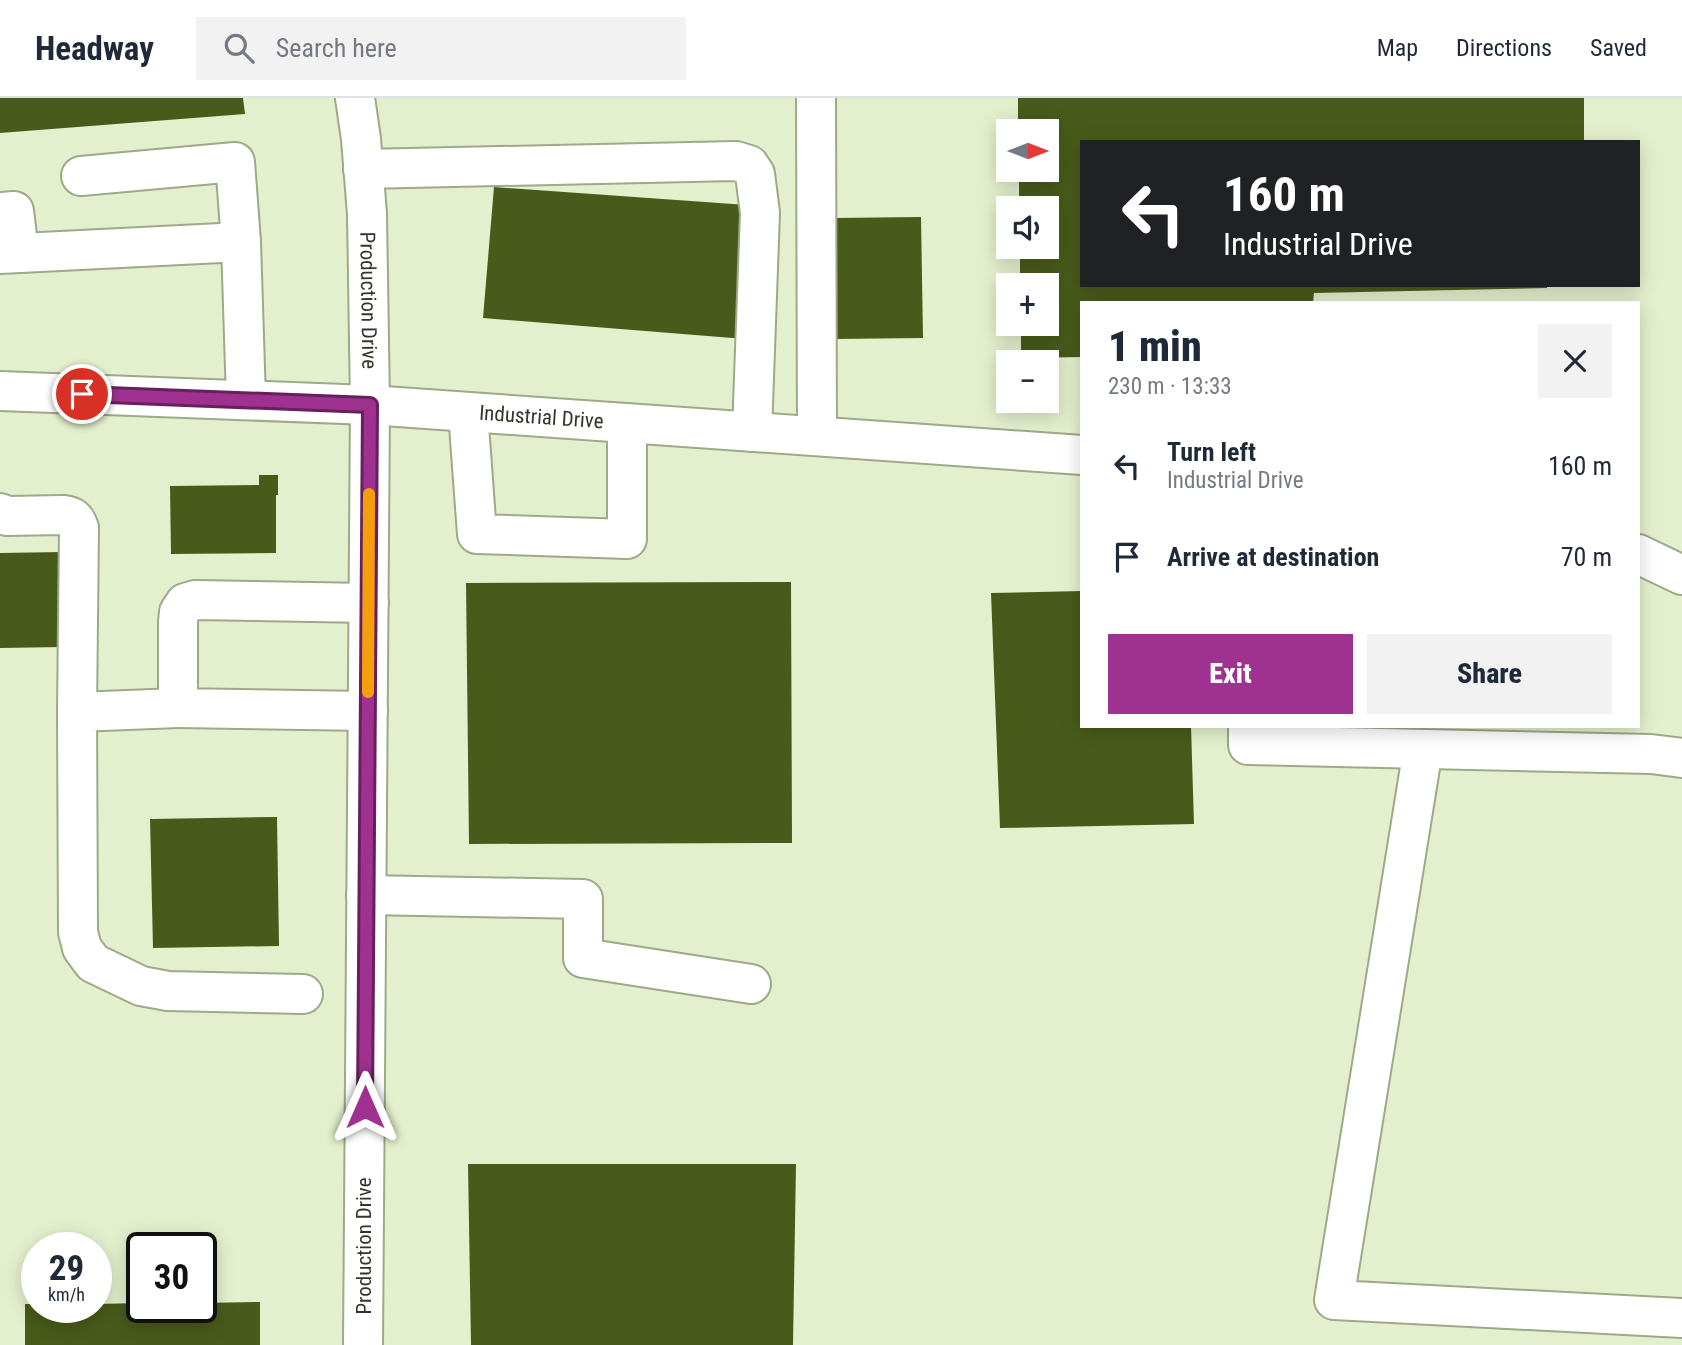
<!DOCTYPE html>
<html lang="en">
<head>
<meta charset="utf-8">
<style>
	:root { --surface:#fff; --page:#f2f2f3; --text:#1f2937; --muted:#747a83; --line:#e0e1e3; --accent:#9f3291 }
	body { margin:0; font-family:"Roboto Condensed",sans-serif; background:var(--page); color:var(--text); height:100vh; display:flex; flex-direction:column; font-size:26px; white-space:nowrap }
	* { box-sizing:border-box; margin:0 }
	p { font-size:23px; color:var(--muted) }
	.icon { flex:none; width:38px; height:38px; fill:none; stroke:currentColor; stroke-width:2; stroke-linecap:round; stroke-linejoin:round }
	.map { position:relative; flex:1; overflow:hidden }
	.sheet { position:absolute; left:1080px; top:203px; width:560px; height:427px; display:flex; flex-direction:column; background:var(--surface); border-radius:0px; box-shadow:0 4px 18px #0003 }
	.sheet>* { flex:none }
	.top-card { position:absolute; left:1080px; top:42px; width:560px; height:147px; border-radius:0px; box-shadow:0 4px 18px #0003; background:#202124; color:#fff; overflow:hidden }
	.needle { width:46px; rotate:90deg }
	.controls { position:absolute; left:996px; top:21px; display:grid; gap:14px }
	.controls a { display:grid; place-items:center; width:63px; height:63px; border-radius:0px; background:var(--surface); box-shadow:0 4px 18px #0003; font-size:35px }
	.speed { position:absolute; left:21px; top:1134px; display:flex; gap:14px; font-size:35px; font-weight:700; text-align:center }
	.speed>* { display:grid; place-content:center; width:91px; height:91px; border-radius:50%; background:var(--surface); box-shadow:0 4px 18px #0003; line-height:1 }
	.speed small { font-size:18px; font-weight:400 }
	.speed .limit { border:4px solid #111; border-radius:10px; background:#fff; color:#111 }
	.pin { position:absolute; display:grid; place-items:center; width:60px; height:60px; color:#fff; margin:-30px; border:4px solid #fff; border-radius:50%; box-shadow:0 2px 7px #0007 }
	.me { position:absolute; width:77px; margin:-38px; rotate:0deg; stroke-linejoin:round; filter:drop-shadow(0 0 5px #0008) }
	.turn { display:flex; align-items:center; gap:24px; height:147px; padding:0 28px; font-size:32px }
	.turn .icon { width:91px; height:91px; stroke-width:2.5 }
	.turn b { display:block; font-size:49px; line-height:60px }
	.round { display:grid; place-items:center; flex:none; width:74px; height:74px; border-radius:0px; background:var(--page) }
	.headline { display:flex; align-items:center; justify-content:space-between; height:119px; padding:0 28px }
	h1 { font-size:42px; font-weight:800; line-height:52px }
	.cta { display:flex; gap:14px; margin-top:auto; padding:14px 28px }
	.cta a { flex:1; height:80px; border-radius:0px; background:var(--accent); color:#fff; font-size:28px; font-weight:800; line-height:80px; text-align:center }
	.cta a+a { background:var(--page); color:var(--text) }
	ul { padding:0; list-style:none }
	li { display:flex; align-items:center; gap:21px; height:91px; padding:0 28px }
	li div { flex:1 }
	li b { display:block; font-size:26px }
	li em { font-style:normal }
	header { display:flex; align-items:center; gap:42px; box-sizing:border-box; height:98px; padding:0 35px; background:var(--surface); border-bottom:2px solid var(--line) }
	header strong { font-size:33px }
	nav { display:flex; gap:38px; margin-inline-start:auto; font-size:24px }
	.search { width:490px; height:63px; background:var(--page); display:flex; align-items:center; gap:18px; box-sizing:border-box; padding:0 24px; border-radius:0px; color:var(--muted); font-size:26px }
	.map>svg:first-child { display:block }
	.building { fill:#495b1b }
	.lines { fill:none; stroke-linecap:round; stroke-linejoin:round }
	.minor-casing { stroke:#9da988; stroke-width:42 }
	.minor { stroke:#fff; stroke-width:38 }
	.route-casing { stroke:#67205e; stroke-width:18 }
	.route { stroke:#9f3291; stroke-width:12 }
	.slow { stroke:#f59e0b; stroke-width:12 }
	.labels { text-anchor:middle; stroke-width:7; stroke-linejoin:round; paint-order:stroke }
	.street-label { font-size:21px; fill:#313628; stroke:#fff }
</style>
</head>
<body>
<header>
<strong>Headway</strong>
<div class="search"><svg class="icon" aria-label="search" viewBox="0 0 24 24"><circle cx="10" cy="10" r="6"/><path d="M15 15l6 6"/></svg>Search here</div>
<nav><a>Map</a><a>Directions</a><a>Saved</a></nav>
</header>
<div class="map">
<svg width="1682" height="1247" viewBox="0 0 1682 1247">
	<rect width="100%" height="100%" fill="#e4f0cd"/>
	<!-- building -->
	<path class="building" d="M 0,0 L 243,0 L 245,16 L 0,35 Z
		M 1018,0 L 1584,0 L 1584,44 L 1082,44 L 1082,187 L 1547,187 L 1547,190 L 1314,195 L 1313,205 L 1082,205 L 1082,259 L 1021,260 L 1021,226 L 1046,226 L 1046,187 L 1020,187 L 1020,149 L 1046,149 L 1046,110 L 1019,110 L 1019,72 L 1046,72 L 1046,33 L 1018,33 Z
		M 494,89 L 747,107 L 745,241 L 483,220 Z
		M 921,119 L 923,240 L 836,241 L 834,120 Z
		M 259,377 L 278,377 L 278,397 L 276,397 L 276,455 L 171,456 L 170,388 L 259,387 Z
		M 62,454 L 63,549 L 0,550 L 0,455 Z
		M 791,484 L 792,745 L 469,746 L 466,485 Z
		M 1082,493 L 1082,628 L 1191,628 L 1194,726 L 1000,730 L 991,495 Z
		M 277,719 L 279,848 L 153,850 L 150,721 Z
		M 468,1066 L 796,1066 L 793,1247 L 471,1247 Z
		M 260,1204 L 260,1247 L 25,1247 L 25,1206 L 37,1206 L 37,1209 L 96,1209 L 96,1206 L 142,1205 L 142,1209 L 201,1209 L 201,1205 Z"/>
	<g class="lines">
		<!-- minor casing -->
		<g class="minor-casing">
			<g id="minor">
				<path id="s1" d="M 355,0 L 361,41 L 367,116 L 370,307 L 363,1247"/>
				<path d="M 816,0 L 817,338"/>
				<path d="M 363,71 L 736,63 L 749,67 L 755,76 L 760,115 L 752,334"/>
				<path d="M 81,78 L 235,64 L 241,144"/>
				<path d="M 0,114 L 14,113 L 19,155"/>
				<path d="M 0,156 L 241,144 L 246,302"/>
				<path id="s2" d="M 0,293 L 370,307 L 1082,357"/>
				<path d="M 468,314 L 477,436 L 627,441 L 627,325"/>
				<path d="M 0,415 L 7,418 L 63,417 C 73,418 76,421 79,430 L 77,614"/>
				<path d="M 1638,456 L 1682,477"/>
				<path d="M 178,610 L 77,614 L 78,834 L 82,850 L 93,865 L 141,888 L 168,893 L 303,896"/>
				<path d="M 368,613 L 178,610 L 178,524 L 179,514 L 185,505 L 195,502 L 369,505"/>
				<path d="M 1248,628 L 1248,647 L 1651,656 L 1682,660"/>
				<path d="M 1423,651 L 1334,1202 L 1682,1220"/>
				<path d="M 366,797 L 583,801 L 583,860 L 751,886"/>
			</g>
		</g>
		<!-- minor -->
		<use href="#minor" class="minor"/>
	</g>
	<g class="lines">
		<!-- route casing -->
		<g class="route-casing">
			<path id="route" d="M 82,296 L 370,307 L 365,1009"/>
		</g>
		<!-- route -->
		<use href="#route" class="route"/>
		<!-- slow -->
		<path class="slow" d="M 368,594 L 369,396"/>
	</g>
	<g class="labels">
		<!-- street labels -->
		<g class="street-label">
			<text dy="7" stroke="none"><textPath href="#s1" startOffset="203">Production Drive</textPath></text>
			<text dy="7" stroke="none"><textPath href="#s2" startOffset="542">Industrial Drive</textPath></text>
			<text transform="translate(364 1148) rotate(-90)" y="7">Production Drive</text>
		</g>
	</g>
</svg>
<div class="controls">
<a><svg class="needle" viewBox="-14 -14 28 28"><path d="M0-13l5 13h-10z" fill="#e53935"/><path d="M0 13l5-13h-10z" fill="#747a83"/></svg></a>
<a><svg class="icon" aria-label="sound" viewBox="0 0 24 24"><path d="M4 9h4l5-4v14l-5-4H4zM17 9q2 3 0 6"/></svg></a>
<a>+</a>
<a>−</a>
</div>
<div class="speed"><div>29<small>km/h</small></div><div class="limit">30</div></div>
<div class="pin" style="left:82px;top:296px;background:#d93025"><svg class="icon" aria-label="arrive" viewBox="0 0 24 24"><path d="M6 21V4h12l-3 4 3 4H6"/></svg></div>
<svg class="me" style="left:365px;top:1009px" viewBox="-20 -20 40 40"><path d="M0-17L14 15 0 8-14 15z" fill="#9f3291" stroke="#fff" stroke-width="4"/></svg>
<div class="top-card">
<div class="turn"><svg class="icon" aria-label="left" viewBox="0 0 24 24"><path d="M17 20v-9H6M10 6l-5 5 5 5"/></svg><div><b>160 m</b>Industrial Drive</div></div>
</div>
<section class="sheet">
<div class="headline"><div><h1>1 min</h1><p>230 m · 13:33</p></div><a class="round"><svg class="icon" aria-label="close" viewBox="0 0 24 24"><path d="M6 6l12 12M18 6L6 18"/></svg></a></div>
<ul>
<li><svg class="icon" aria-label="left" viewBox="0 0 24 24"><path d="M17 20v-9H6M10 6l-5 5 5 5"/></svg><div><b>Turn left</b><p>Industrial Drive</p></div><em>160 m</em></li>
<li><svg class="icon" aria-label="arrive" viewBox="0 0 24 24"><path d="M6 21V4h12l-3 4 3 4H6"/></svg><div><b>Arrive at destination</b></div><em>70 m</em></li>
</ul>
<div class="cta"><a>Exit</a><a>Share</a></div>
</section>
</div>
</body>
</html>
